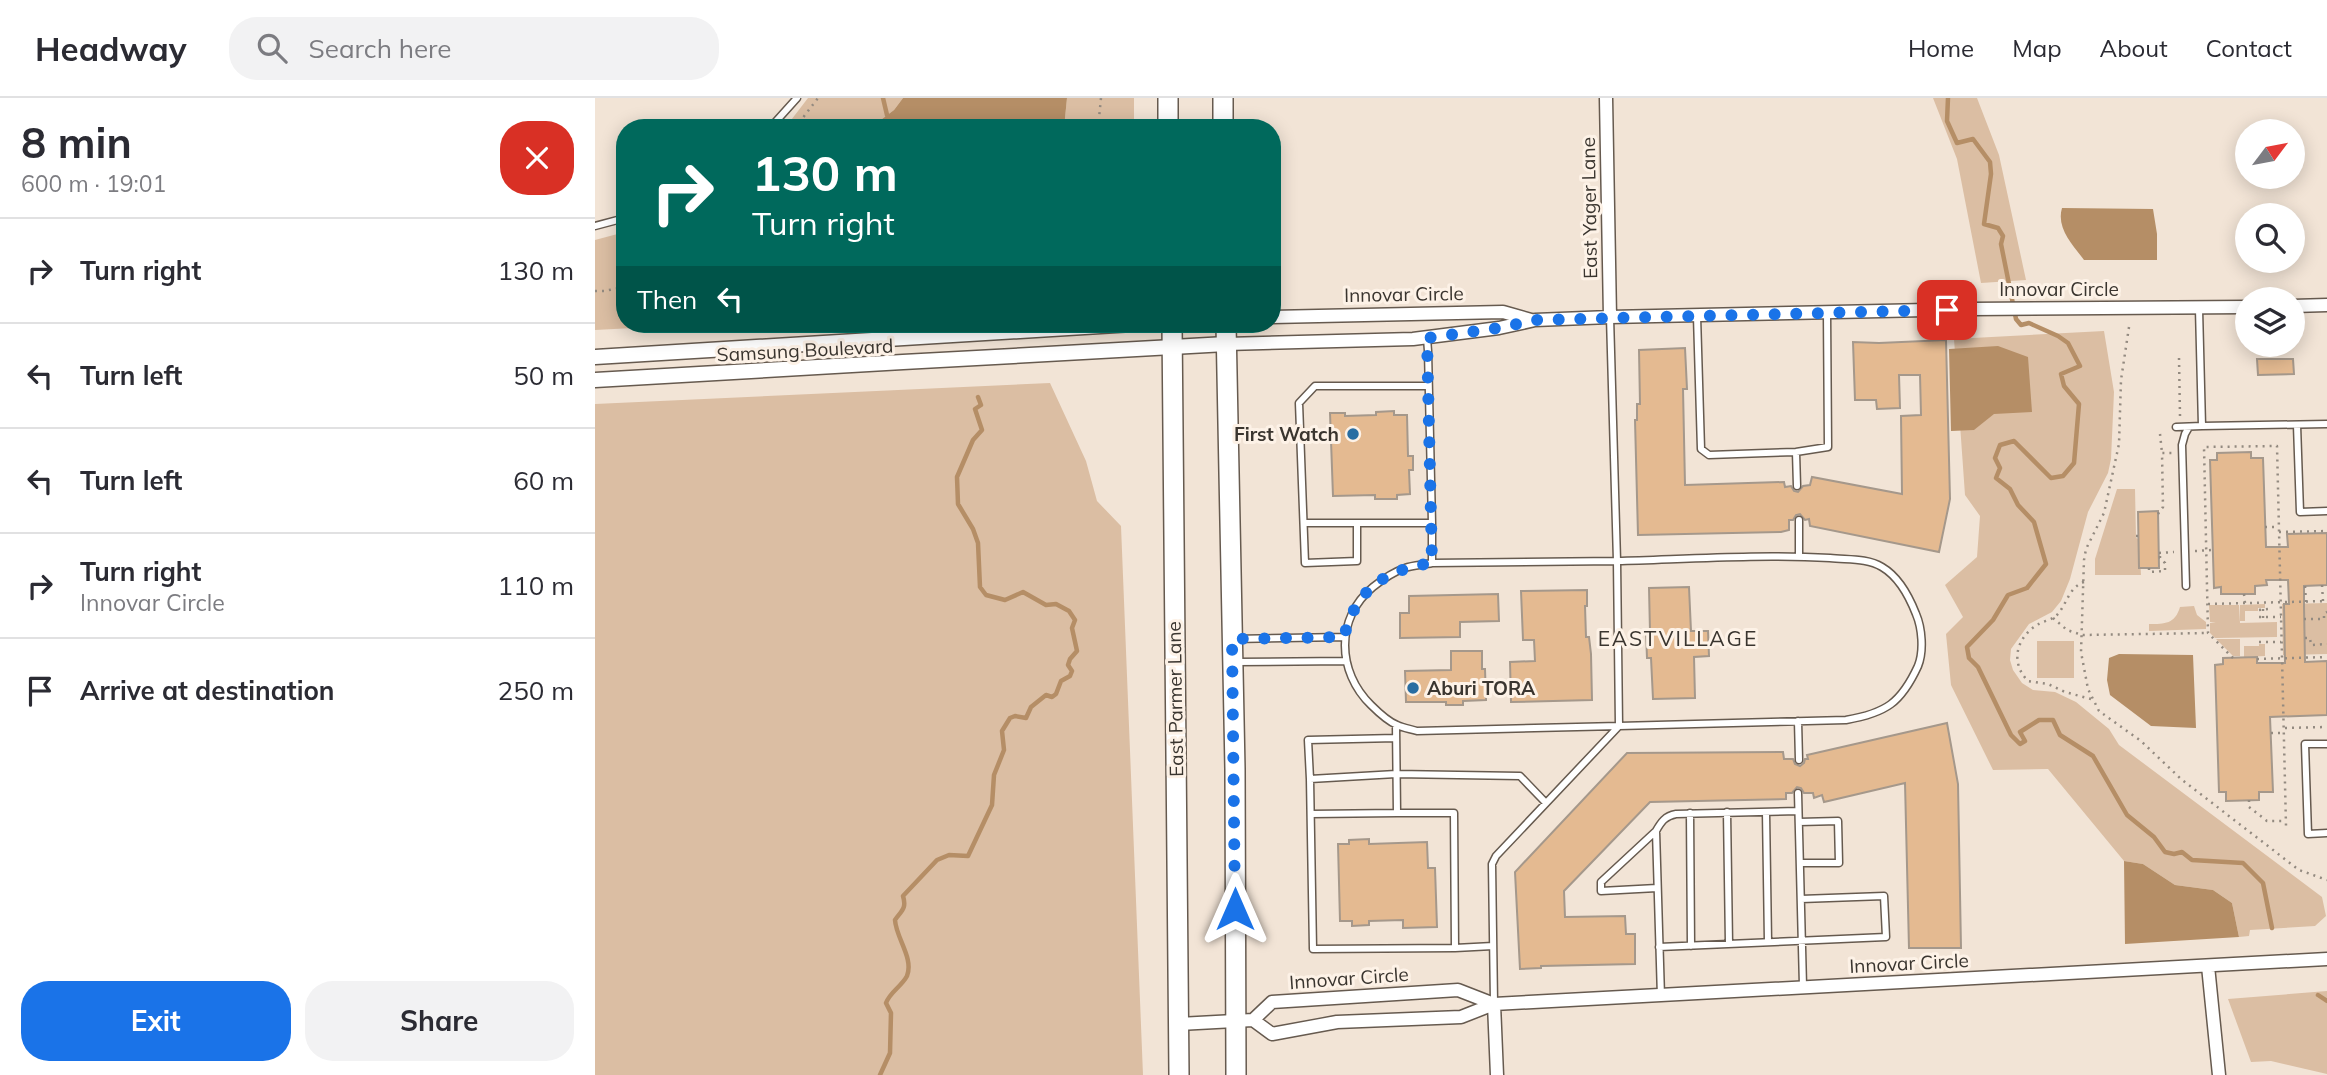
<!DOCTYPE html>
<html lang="en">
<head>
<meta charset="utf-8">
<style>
	:root { --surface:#fff; --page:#f2f2f3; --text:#2b2b33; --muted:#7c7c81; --line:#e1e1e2; --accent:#1a73e8 }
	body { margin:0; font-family:Mulish,sans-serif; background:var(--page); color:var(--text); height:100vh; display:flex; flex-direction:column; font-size:26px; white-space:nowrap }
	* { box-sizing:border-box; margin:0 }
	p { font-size:23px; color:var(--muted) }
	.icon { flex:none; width:38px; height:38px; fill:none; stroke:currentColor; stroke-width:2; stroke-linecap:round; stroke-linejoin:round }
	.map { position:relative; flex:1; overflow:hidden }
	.panel { display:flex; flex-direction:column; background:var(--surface); width:595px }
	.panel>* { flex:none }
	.hud { position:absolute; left:21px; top:21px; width:665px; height:214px; border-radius:28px; box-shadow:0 4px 18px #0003; background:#00695c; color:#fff; overflow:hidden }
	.needle { width:46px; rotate:58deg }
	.fabs { position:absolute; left:1640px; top:21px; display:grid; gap:14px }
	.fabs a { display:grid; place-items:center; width:70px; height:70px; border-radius:50%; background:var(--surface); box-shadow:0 4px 18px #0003; font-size:35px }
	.pin { position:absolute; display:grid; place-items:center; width:60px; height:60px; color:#fff; margin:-30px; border-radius:14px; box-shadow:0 4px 10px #0006 }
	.me { position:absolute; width:77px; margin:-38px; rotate:0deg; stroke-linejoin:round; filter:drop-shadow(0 0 5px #0008) }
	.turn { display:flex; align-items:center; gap:24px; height:147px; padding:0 21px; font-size:32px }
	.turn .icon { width:91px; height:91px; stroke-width:2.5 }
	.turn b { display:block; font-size:49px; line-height:60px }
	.then { display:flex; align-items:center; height:66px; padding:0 21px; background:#0003; gap:14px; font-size:26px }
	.round { display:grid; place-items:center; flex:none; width:74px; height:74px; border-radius:28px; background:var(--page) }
	.overview { display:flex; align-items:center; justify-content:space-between; height:119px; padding:0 21px }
	h1 { font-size:42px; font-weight:700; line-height:52px }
	.button { display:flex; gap:14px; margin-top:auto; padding:14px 21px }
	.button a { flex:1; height:80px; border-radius:28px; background:var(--accent); color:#fff; font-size:28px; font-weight:700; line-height:80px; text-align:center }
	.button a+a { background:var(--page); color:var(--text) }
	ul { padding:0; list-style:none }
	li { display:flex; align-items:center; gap:21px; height:105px; padding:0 21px; border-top:2px solid var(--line) }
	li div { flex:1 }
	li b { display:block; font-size:26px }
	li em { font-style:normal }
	header { display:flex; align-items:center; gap:42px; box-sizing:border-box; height:98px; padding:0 35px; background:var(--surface); border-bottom:2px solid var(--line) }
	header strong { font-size:33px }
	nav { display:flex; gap:38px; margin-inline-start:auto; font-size:24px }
	.search { width:490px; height:63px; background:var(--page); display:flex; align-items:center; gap:18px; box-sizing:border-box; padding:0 24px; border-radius:28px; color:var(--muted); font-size:26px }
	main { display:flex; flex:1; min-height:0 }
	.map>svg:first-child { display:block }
	.green { fill:#dbbea3 }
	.water { fill:#b58e66 }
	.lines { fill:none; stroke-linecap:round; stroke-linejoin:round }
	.stream { stroke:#b58e66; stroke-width:4.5 }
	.building { fill:#e4ba91; stroke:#a5988b; stroke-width:2 }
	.service-casing { stroke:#665a4f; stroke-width:9 }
	.minor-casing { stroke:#665a4f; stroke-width:15 }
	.tertiary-casing { stroke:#665a4f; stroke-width:17 }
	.primary-casing { stroke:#665a4f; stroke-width:22 }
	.path { stroke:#938a80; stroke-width:2.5; stroke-dasharray:2 5; stroke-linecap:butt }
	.service { stroke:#fff; stroke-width:6 }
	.minor { stroke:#fff; stroke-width:12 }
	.tertiary { stroke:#fff; stroke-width:14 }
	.primary { stroke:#fff; stroke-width:19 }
	.route { stroke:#1a73e8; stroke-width:12; stroke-dasharray:0 21.6 }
	.poi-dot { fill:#286da2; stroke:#fdf2e7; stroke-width:2.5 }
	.labels { text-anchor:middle; stroke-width:6; stroke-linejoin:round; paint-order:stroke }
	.street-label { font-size:19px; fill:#3a352f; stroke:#fdf2e7 }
	.poi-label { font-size:19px; font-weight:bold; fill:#3a352f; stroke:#fdf2e7; text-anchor:end }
	.neighbourhood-label { font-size:21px; letter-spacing:2px; fill:#3a352f; stroke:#fdf2e7 }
</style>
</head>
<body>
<header>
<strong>Headway</strong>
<div class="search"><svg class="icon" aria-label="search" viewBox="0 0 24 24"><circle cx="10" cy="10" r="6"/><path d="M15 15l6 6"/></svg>Search here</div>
<nav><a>Home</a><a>Map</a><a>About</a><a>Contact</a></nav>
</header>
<main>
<section class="panel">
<div class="overview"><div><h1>8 min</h1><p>600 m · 19:01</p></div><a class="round" style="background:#d93025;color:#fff"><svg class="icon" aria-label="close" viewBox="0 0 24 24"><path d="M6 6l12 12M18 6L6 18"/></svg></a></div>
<ul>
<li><svg class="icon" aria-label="right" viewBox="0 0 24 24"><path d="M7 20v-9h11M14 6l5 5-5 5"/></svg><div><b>Turn right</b></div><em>130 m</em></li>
<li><svg class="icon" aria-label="left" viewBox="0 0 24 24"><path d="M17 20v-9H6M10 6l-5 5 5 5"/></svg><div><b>Turn left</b></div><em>50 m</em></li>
<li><svg class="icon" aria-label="left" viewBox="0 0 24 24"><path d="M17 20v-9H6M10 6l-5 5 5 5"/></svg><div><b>Turn left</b></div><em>60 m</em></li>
<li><svg class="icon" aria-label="right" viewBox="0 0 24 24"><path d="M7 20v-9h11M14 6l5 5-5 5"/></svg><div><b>Turn right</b><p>Innovar Circle</p></div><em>110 m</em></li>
<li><svg class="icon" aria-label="arrive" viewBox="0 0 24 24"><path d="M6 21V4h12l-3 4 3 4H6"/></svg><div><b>Arrive at destination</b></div><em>250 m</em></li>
</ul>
<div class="button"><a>Exit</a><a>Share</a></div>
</section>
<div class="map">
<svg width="1732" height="977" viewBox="0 0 1732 977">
	<rect width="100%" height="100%" fill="#f2e4d6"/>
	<!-- green -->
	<path class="green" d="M 213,0 L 308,0 L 299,12 L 275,30 L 190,30 Z
		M 472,0 L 539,0 L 539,30 L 469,30 Z
		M 1338,0 L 1382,0 L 1404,57 L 1431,182 L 1386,185 L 1362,61 Z
		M 30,134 L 30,226 L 115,226 L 0,232 L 0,142 Z
		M 1509,233 L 1519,294 L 1516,361 L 1513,375 L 1493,414 L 1475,481 L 1466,503 L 1457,514 L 1434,526 L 1416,551 L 1415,562 L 1418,572 L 1427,585 L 1438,592 L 1460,594 L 1481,604 L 1514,631 L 1524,647 L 1727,799 L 1731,818 L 1720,828 L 1655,832 L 1654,838 L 1644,839 L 1637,805 L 1618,792 L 1580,787 L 1548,766 L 1529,763 L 1453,671 L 1398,672 L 1356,587 L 1351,536 L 1368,519 L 1350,487 L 1382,459 L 1385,418 L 1370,397 L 1359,241 Z
		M 455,285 L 491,363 L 502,403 L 526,428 L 548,977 L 0,977 L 0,306 Z
		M 1522,391 L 1540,391 L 1541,440 L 1544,441 L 1546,477 L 1500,477 L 1500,461 Z
		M 1732,505 L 1732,556 L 1688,557 L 1687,506 Z
		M 1670,506 L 1670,510 L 1663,510 L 1663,513 L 1650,513 L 1650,523 L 1645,523 L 1645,507 Z
		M 1614,507 L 1644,507 L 1645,525 L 1682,524 L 1682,539 L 1620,540 L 1615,535 L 1615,525 L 1621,524 L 1615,524 Z
		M 1599,508 L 1602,517 L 1611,524 L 1611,531 L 1554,533 L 1554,526 C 1570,526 1580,526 1585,509 Z
		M 1621,541 L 1645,541 L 1645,558 L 1638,558 Z
		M 1442,543 L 1479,543 L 1479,580 L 1442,580 Z
		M 1664,546 L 1670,546 L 1670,558 L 1649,559 L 1649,548 L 1664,548 Z
		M 1732,893 L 1732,976 L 1676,963 L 1656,964 L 1633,901 Z"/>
	<!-- water -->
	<path class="water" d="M 308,0 L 472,0 L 469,30 L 275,30 L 299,12 Z
		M 1467,110 L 1558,111 L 1562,136 L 1562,162 L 1489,162 C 1478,147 1461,130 1467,110 Z
		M 1403,248 L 1433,259 L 1437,314 L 1399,316 L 1379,332 L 1356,333 L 1354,251 Z
		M 1524,556 L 1598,557 L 1601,630 L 1556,628 L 1515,597 L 1512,582 L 1514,560 Z
		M 1529,763 L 1548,766 L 1580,787 L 1618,792 L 1637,805 L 1644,839 L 1530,846 Z"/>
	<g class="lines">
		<!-- stream -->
		<path class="stream" d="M 288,0 L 292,17 L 301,30
			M 1353,0 L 1352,23 L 1362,45 L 1378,41 L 1395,64 L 1396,76 L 1389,126 L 1403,130 L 1408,138 L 1406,146 L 1421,221 L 1426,227 L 1434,225 L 1463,238 L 1473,245 L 1485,268 L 1466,276 L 1469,288 L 1484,306 L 1479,365 L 1468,378 L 1456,380 L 1419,343 L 1405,347 L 1400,360 L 1405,370 L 1401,380 L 1415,391 L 1423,407 L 1439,424 L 1451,466 L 1432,490 L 1413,497 L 1398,522 L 1372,549 L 1374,560 L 1383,569 L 1416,637 L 1425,646 L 1430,643 L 1425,634 L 1444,622 L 1458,622 L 1465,637 L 1498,658 L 1532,717 L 1559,739 L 1570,754 L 1579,756 L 1587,754 L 1597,762 L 1648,765 L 1668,785 L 1677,830
			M 1723,897 L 1732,903
			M 285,977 L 295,955 L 296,915 L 291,905 C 295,894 306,889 312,878 C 319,860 301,840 300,822 C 306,813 312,811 308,798 L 342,762 L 354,757 L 373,758 L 397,707 L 399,677 L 409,652 L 407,633 L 415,620 L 420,618 L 431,620 L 436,609 L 451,597 L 457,599 L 461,596 L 466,583 L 475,578 L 477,573 L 473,567 L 475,561 L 482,553 L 477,530 L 480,522 L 474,513 L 461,506 L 451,507 L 428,494 L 410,502 L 391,497 L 385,489 L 383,445 L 378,431 L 363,406 L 362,379 L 378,342 L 387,332 L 380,311 L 386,307 L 383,299"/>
	</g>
	<!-- building -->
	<path class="building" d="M 1351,242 L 1355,401 L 1344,454 L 1215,428 L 1214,421 L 1210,422 L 1205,416 L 1201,417 L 1198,422 L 1194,422 L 1194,432 L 1186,434 L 1043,437 L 1040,322 L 1042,322 L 1042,306 L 1045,306 L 1044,252 L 1090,250 L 1092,291 L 1088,291 L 1090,387 L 1189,384 L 1190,389 L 1196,388 L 1199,393 L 1203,394 L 1208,388 L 1215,387 L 1217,379 L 1307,396 L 1306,318 L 1326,317 L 1325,277 L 1304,277 L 1305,310 L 1282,311 L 1281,302 L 1260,302 L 1258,244 L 1284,245 Z
		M 1662,261 L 1698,261 L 1699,276 L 1663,277 Z
		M 799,313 L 799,317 L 812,317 L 813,358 L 818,358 L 818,372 L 814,372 L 815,396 L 802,397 L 802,401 L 780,401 L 780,397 L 738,398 L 735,315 L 750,315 L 750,318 L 781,317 L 781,314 Z
		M 1656,354 L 1656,360 L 1668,360 L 1671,449 L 1693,449 L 1692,436 L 1732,435 L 1732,487 L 1709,488 L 1709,508 L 1710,564 L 1732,563 L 1732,617 L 1675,619 L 1678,694 L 1664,694 L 1664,702 L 1631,703 L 1631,694 L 1624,694 L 1620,567 L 1628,566 L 1628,560 L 1662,559 L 1662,565 L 1690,565 L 1689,506 L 1694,506 L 1693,482 L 1671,482 L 1672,487 L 1660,488 L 1660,496 L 1626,496 L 1626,489 L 1619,490 L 1615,362 L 1622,362 L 1622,355 Z
		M 1563,413 L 1564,470 L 1544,470 L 1543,414 Z
		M 1094,489 L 1096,533 L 1113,533 L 1114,558 L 1099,559 L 1100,600 L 1058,601 L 1056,560 L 1052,560 L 1051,533 L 1055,533 L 1054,490 Z
		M 992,492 L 992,508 L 990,508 L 991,539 L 994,539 L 996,556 L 997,602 L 916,604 L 915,564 L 940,563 L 939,542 L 928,542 L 926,493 Z
		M 903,496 L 904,523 L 865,524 L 865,539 L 805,540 L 805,515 L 814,515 L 814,498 Z
		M 856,553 L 887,553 L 887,571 L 890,571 L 891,602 L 868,603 L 868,607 L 851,607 L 851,604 L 811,604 L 810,573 L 856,572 Z
		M 1352,625 L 1363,686 L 1366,850 L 1314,850 L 1310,685 L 1229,704 L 1227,697 L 1219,700 L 1218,695 L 1209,695 L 1206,690 L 1202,689 L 1197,695 L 1191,695 L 1191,701 L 1055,704 L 969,793 L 970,819 L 1030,818 L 1031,836 L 1040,836 L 1040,866 L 946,868 L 946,870 L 925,871 L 920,774 L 1032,655 L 1188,654 L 1189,661 L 1198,661 L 1200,666 L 1205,668 L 1209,665 L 1210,661 L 1213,661 L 1212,657 Z
		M 774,741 L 774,746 L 832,744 L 833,770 L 840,770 L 842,829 L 808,830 L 808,822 L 774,823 L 774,827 L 757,828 L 757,823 L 745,823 L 743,746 L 754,746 L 754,742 Z"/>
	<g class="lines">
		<!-- service casing -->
		<g class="service-casing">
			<path id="service" d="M 175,30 L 202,0
				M 0,128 L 30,120
				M 1604,211 L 1607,328 L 1732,326
				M 1102,218 L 1106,351 L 1114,357 L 1201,354 L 1233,349 L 1232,215
				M 832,240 L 833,253 L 837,425 L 762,425 L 762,463 L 710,465 L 704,305 L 720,288 L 833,288
				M 1702,327 L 1705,414 L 1732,413
				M 1581,329 L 1607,328
				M 1201,354 L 1202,388
				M 1204,422 L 1204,458
				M 710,425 L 762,425
				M 837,425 L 837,465 L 1022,463 L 1024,628 L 822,633 C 816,631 808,630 802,627 C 792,623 783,614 776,607 C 742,574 740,520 778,489 C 788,481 798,474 810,470 C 818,467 828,467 837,465
				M 1591,488 L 1587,347 L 1590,336 L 1594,329
				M 639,541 L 749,539
				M 641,564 L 751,563
				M 1203,623 L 1204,662
				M 801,627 L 802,715 L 859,715 L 860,850 L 898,848
				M 1732,646 L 1710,646 L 1713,736 L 1732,735
				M 715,681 L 713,642 L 801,640
				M 1203,695 L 1208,888
				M 1132,714 L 1134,846
				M 1171,714 L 1173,844
				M 1095,715 L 1096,848
				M 716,716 L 802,715
				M 1204,724 L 1243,723 L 1244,765 L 1205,765
				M 1061,733 L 1006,784 L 1006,793 L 1062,790
				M 1064,849 L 1291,839 L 1289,798 L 1206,801
				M 860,850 L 718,851 L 715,681 L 801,676 L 925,678 L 951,705
				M 1066,899 L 1061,733 C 1066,724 1070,718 1081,716 L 1203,713
				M 899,905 L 897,766 L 901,758 L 1024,628 L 1251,622 C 1291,615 1306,605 1323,568 C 1329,553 1327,530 1321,516 C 1314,498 1304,479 1287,469 C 1272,460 1253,462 1235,460 C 1165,456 1093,461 1022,463 L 1015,219"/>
		</g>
		<!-- minor casing -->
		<g class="minor-casing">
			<path id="minor" d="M 1011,0 L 1015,219
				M 1698,208 L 1732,207
				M 677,219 L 908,214 L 936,222
				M 631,246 L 818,241 L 904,230 L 940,222 L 1015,219 L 1377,211 L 1652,209
				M 1613,868 L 1624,977
				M 899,906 L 902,977
				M 658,922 L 677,904 L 863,892 L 899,906
				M 584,926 L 658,922 L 677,936 L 742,924 L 866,919 L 899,906 L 1732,861"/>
		</g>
		<!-- tertiary casing -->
		<g class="tertiary-casing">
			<path id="tertiary" d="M 0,259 L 538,226
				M 0,282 C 210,271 421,256 631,246"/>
		</g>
		<!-- primary casing -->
		<g class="primary-casing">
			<path id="primary" d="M 573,0 L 573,30
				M 628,0 L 628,30
				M 577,226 L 584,977
				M 631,226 L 640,671 L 641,977"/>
		</g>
		<!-- path -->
		<path class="path" d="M 200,30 L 223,0
			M 503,30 L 506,0
			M 0,193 L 9,193 L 30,189
			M 1534,229 L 1526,282 L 1524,346 L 1509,415 L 1491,451 L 1489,462 L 1486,554 L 1493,591 L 1504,613 L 1546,643 L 1586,681 L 1704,772 L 1732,782
			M 1584,260 L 1585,318
			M 1565,336 L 1567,355
			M 1563,416 L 1568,409 L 1567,355 L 1578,355
			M 1670,429 L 1684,429
			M 1684,434 L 1732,433
			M 1541,438 L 1544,438
			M 1600,453 L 1618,452
			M 1564,455 L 1579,454
			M 1554,470 L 1554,474 L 1570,473 L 1570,465 L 1565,460 L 1565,455
			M 1489,484 C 1474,489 1472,506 1462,517 C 1457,522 1448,523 1442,527 C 1421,540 1415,565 1433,583 L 1453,586 L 1470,594 L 1496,601
			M 1727,487 L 1728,503
			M 1710,488 L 1711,504
			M 1649,496 L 1650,505
			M 1613,506 L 1732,503
			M 1668,511 L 1668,523
			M 1664,512 L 1674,511
			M 1664,519 L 1686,519
			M 1458,520 L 1472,532 L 1487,537 L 1613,535
			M 1709,521 L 1729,521 L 1729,515 L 1732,514
			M 1710,540 L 1715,540 L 1716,547 L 1732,546
			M 1664,544 L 1686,544
			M 1638,560 L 1613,535 L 1609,349 L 1682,348 L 1691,728
			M 1662,561 L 1732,559
			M 1690,630 L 1732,629
			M 1676,635 L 1689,635
			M 1654,702 L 1654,709 L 1672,723 L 1691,723"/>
		<!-- service -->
		<use href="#service" class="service"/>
		<!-- minor -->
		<use href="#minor" class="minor"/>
		<!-- tertiary -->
		<use href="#tertiary" class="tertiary"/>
		<!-- primary -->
		<use href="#primary" class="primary"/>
	</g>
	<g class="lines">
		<!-- route -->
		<path class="route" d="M 640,811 L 637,541 L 749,539 C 761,491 790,472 837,465 L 832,240 L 904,230 L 940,222 L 1352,212"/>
	</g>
	<!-- markers -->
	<g class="poi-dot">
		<circle cx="758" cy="336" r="7"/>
		<circle cx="818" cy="590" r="7"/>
	</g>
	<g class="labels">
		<!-- street labels -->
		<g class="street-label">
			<text transform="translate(994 110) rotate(-91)" y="7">East Yager Lane</text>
			<text x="1464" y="198">Innovar Circle</text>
			<text transform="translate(809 196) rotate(-1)" y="7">Innovar Circle</text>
			<text transform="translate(210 252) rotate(-3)" y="7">Samsung Boulevard</text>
			<text transform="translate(580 601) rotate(-91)" y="7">East Parmer Lane</text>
			<text transform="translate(1314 865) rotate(-3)" y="7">Innovar Circle</text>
			<text transform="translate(754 880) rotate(-4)" y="7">Innovar Circle</text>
		</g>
		<!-- poi labels -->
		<g class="poi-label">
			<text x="744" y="343">First Watch</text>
			<text x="832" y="597" text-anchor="start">Aburi TORA</text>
		</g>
		<!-- neighbourhood labels -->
		<g class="neighbourhood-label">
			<text x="1083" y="548">EASTVILLAGE</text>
		</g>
	</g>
</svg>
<div class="fabs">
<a><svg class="needle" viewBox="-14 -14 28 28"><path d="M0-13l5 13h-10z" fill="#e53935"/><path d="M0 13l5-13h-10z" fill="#7c7c81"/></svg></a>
<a><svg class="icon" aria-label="search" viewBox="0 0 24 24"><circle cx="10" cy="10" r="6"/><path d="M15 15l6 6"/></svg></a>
<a><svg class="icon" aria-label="layers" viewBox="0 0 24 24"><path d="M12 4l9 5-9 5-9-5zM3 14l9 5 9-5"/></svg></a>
</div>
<div class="pin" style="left:1352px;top:212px;background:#d93025"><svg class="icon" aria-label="arrive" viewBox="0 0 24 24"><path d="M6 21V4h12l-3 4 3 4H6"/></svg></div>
<svg class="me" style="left:640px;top:811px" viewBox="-20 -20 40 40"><path d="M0-17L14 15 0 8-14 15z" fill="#1a73e8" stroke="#fff" stroke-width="4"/></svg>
<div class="hud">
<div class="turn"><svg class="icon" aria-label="right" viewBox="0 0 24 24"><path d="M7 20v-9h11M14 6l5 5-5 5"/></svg><div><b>130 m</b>Turn right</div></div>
<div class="then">Then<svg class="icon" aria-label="left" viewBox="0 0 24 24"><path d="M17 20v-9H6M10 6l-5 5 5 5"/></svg></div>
</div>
</div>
</main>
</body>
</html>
